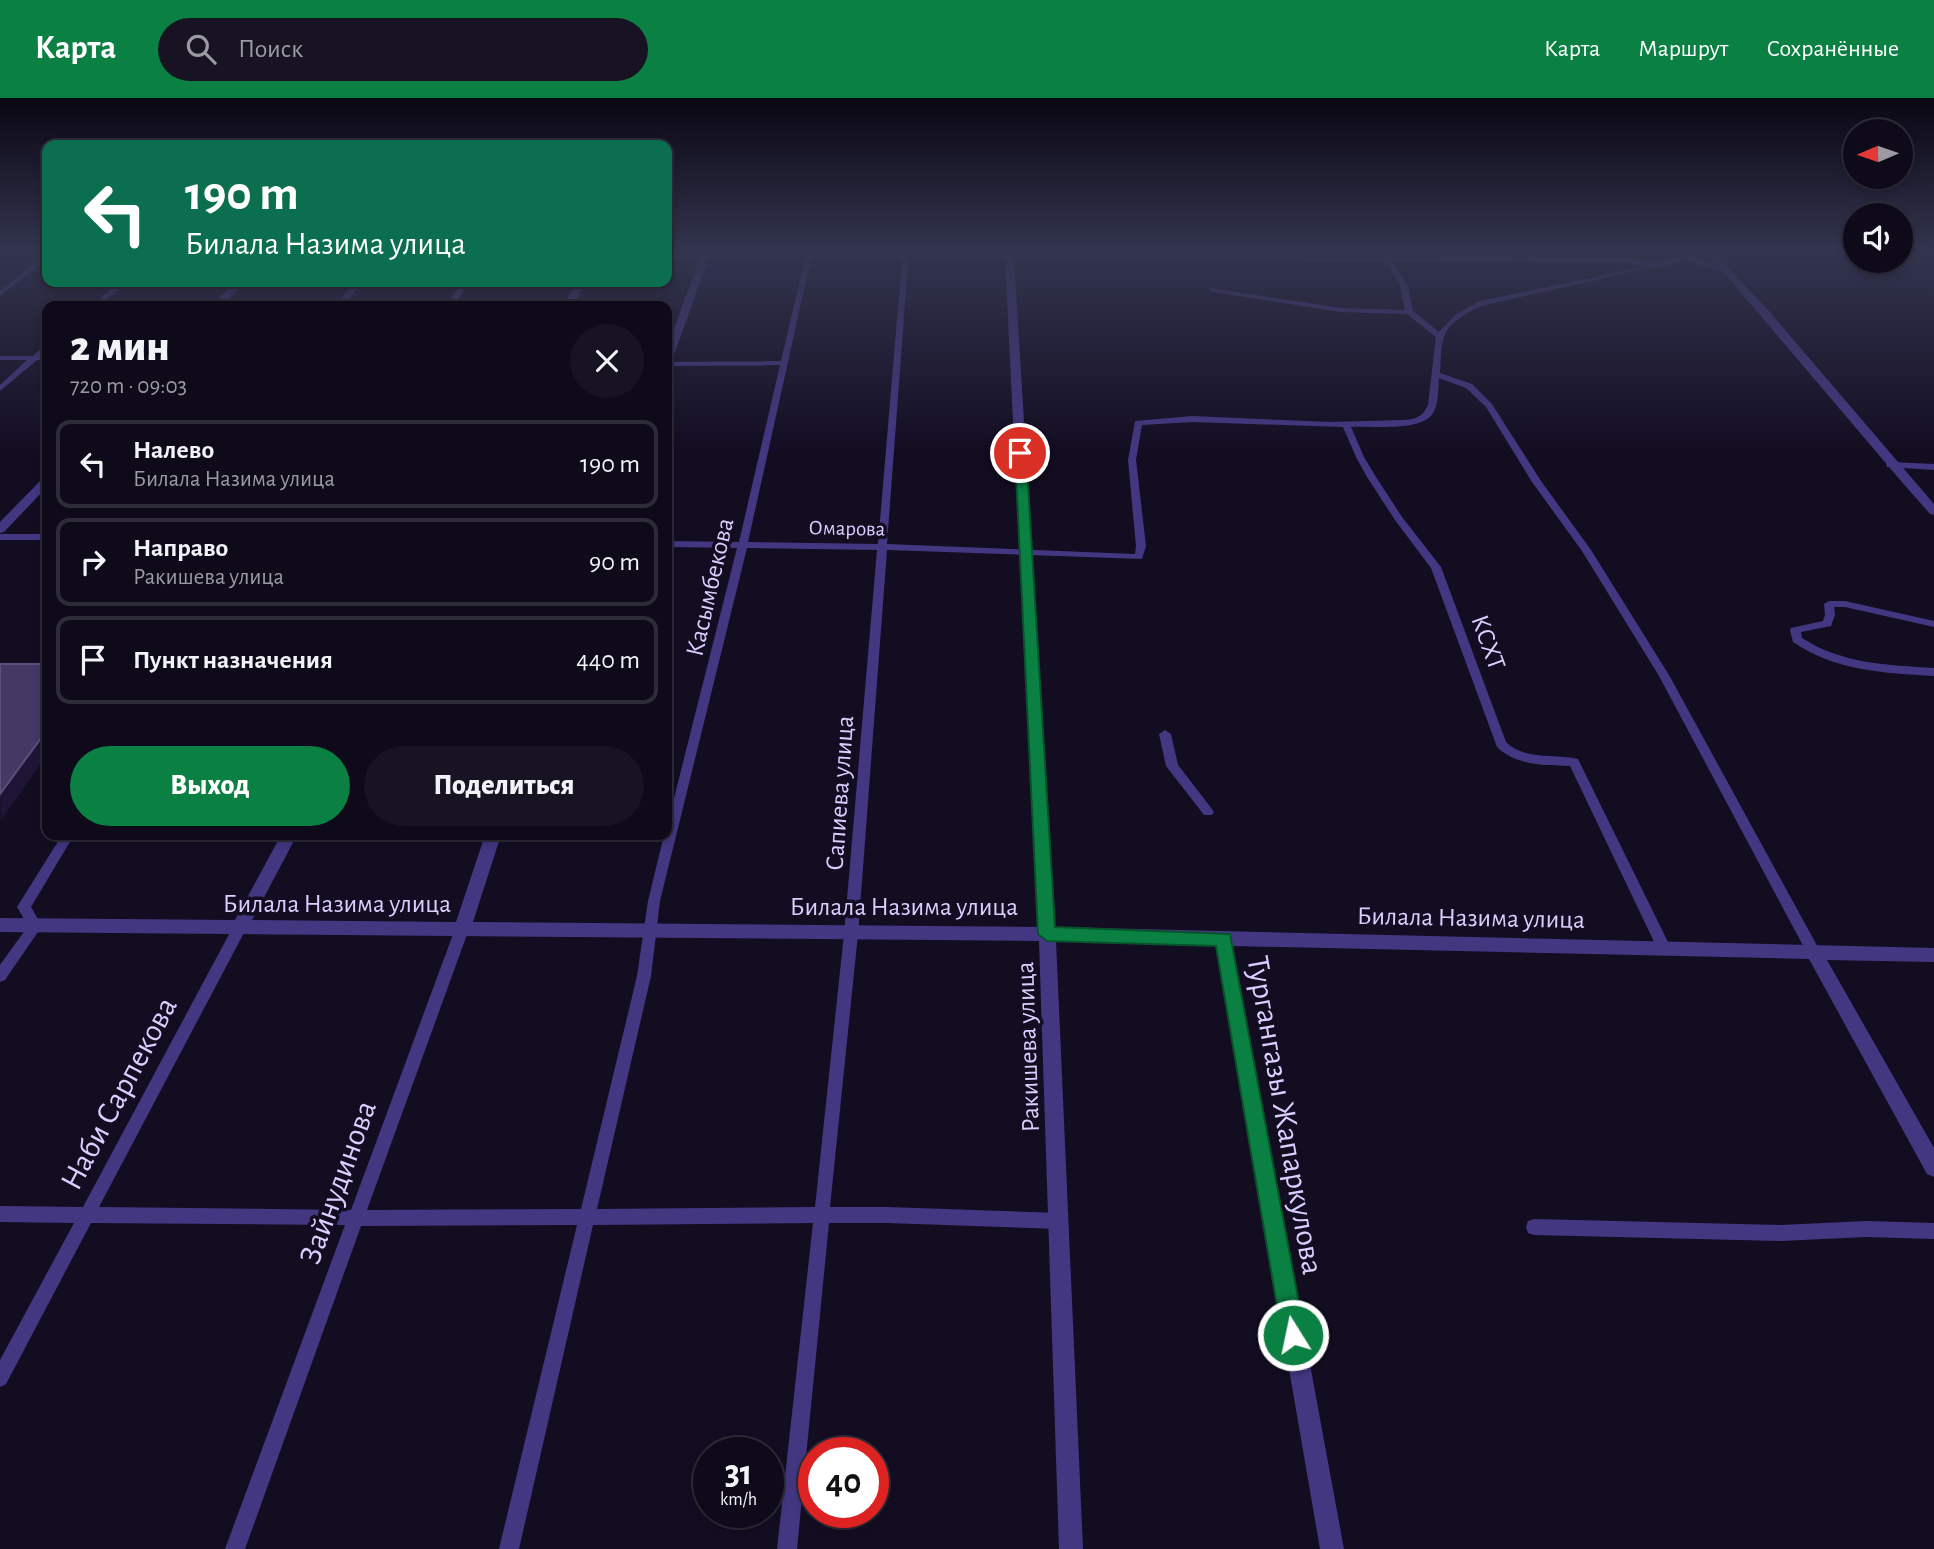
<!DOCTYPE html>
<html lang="ru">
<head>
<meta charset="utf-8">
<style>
	:root { --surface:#0e0a1a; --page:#171323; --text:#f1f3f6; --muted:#9b9aa2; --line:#2e2b39; --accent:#0b8043 }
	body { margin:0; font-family:"Alegreya Sans",sans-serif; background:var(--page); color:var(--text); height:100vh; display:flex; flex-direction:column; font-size:26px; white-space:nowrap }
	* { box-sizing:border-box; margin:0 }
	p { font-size:23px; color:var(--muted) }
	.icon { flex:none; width:38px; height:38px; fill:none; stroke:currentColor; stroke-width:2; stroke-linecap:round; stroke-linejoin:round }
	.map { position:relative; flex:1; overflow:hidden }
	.drawer { position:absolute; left:42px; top:203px; width:630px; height:539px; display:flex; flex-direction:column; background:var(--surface); border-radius:14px; box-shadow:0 4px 10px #0003,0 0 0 2px var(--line) }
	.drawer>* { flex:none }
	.top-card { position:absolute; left:42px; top:42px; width:630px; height:147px; border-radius:14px; box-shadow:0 4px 10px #0003,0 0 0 2px var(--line); background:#0b6e4f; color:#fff; overflow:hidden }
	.needle { width:46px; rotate:268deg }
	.fabs { position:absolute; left:1843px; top:21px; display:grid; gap:14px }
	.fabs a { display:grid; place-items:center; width:70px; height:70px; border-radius:50%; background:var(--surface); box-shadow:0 4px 10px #0003,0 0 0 2px var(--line); font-size:35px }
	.speed { position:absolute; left:693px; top:1339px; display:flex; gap:14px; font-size:35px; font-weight:700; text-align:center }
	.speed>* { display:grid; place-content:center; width:91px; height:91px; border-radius:50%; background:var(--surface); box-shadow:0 4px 10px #0003,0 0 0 2px var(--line); line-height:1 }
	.speed small { font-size:18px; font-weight:400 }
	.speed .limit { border:10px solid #d22; background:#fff; color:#111 }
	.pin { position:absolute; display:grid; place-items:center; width:60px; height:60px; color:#fff; margin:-30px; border:4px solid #fff; border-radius:50%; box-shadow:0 2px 7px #0007 }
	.me { position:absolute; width:77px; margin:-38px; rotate:350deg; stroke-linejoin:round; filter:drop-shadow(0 0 5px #0008) }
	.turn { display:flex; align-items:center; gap:24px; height:147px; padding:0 28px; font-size:32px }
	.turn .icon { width:91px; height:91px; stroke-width:2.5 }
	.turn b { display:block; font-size:49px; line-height:60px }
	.round { display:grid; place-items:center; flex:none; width:74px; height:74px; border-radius:37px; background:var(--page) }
	.overview { display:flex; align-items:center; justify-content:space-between; height:119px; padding:0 28px }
	h1 { font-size:42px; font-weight:800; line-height:52px }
	.action { display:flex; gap:14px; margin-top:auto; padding:14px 28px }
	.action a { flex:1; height:80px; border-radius:42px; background:var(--accent); color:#fff; font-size:28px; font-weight:800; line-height:80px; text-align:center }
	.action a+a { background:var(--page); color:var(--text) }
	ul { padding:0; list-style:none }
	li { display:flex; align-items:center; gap:21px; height:88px; margin:0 14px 10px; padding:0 14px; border:4px solid var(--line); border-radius:14px }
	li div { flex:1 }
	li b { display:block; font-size:26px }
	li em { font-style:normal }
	header { display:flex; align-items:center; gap:42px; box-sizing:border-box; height:98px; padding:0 35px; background:var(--accent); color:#fff }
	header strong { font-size:33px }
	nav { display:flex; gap:38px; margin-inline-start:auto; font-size:24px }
	.search { width:490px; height:63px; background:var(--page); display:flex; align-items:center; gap:18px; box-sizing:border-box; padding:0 24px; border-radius:38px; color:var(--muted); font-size:26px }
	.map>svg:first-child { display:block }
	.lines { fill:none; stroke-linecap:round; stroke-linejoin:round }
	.minor { fill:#433782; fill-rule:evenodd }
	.tertiary { fill:#433782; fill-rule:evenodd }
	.shaded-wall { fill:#1f1436 }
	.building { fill:#453864; stroke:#5d4f7c; stroke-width:2 }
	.route { fill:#0b8043; stroke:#07532c; stroke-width:2 }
	.labels { text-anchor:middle; stroke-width:7; stroke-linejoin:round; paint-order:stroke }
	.far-street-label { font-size:21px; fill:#daceff; stroke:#130d22 }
	.street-label { font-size:26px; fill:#daceff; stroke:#130d22 }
	.near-street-label { font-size:32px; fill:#daceff; stroke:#130d22 }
</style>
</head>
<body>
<header>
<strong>Карта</strong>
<div class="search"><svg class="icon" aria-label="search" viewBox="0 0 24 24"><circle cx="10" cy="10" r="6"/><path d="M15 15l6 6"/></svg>Поиск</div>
<nav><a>Карта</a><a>Маршрут</a><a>Сохранённые</a></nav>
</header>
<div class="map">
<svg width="1934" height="1451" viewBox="0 0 1934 1451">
	<rect width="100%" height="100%" fill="#130d22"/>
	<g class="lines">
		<!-- minor -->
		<path class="minor" d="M 807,151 L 813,151 L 748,444 L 878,446 L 903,151 L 909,151 L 887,446 L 1135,456 L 1136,448 L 1128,362 L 1135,323 L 1192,318 L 1330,324 L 1402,322 C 1414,322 1423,319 1428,307 L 1436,239 L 1407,216 L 1341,214 L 1213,194 L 1209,192 L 1210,190 L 1341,210 L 1405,212 L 1400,188 L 1384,160 L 1387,158 L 1390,160 L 1408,188 L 1413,213 L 1439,234 L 1456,216 L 1480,203 L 1658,166 L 1658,168 L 1485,207 C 1471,212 1452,222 1445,236 C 1440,247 1441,264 1440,275 L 1472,286 L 1492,306 L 1541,383 L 1591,452 L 1669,577 L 1820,853 L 1818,857 L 1813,859 L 1808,857 L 1659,578 L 1582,453 L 1532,384 L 1486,309 L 1466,290 L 1439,280 C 1438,291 1439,309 1431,318 C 1417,333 1371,328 1351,329 L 1364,359 L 1376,379 L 1402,419 L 1441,469 L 1506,644 C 1526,663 1553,655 1578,661 L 1670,848 L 1668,852 L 1663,854 L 1658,852 L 1570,668 C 1544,667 1517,668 1497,649 L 1431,470 L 1395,422 L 1367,379 L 1356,359 L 1343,329 L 1192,324 L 1142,327 L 1136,362 L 1146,448 L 1142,461 L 887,452 L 858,836 L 830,1109 L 887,1109 L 1058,1115 L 1064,1117 L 1066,1123 L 1064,1129 L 1058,1131 L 887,1125 L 829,1125 L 797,1451 L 777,1451 L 813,1125 L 593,1127 L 519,1451 L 499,1451 L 577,1127 L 361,1128 L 245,1451 L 225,1451 L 345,1127 L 91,1125 L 6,1286 L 0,1289 L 0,1262 L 74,1125 L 0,1124 L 0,1108 L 83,1109 L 234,827 L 239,825 L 244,827 L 246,831 L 99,1109 L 351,1112 L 455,831 L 457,827 L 462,825 L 467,827 L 469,831 L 367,1112 L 581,1111 L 637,878 L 648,803 L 664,737 L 667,737 L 667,728 L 737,450 L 667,449 L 667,443 L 739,444 L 780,267 L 667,268 L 667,264 L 781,263 ZM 747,450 L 877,452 L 844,836 L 815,1109 L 597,1111 L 651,878 L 660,803 Z
			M 1097,151 L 1103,151 L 1104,160 L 1100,160 Z
			M 1419,151 L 1425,151 L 1431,160 L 1430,161 L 1426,161 Z
			M 0,153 L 47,153 L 47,162 L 0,198 L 0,192 L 46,157 L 0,157 Z
			M 1722,153 L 1855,153 L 1855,157 L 1722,157 L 1685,161 L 1682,159 L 1685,157 Z
			M 119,184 L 127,184 L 99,208 L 91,208 Z
			M 355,184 L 363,184 L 343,208 L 335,208 Z
			M 462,184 L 469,184 L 454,208 L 446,208 Z
			M 44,247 L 47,247 L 47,253 L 41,259 L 41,262 L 37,262 L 0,293 L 0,287 L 27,262 L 0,262 L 0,258 L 33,258 Z
			M 1890,364 L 1934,366 L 1934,372 L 1887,369 L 1886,367 Z
			M 0,436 L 47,436 L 47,442 L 0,442 Z
			M 1829,503 L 1845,503 L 1934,523 L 1934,529 L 1845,509 L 1834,509 L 1835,517 L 1831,528 L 1801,534 L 1802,540 C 1842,566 1888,567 1934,570 L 1934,578 C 1884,575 1836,573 1793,544 L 1790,532 L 1791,530 L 1823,523 L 1825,517 L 1824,506 Z
			M 1165,632 L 1171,636 L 1178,667 L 1212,711 L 1214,714 L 1212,717 L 1204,717 L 1166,668 L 1159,636 Z
			M 62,737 L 74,737 L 31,809 L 42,828 L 5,882 L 0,884 L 0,867 L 28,828 L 17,809 Z
			M 1534,1121 L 1781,1127 L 1866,1123 L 1934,1125 L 1934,1141 L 1866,1139 L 1781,1143 L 1534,1137 L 1528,1135 L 1526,1129 L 1528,1123 Z"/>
		<!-- tertiary -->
		<path class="tertiary" d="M 704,151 L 712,151 L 711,155 L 1005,156 L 1005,151 L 1013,151 L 1014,156 L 1625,159 L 1656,164 L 1685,156 L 1714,166 L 1701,151 L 1710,151 L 1768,212 L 1934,406 L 1934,417 L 1930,416 L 1901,383 L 1732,184 L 1723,174 L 1685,162 L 1656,170 L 1625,165 L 1014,161 L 1055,829 L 1934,850 L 1934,864 L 1827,862 L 1934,1050 L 1934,1079 L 1927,1076 L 1809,861 L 1233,848 L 1344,1451 L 1320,1451 L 1216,847 L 1056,843 L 1083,1451 L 1059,1451 L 1039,843 L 0,834 L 0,820 L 235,822 L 281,737 L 297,737 L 252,822 L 456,824 L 485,737 L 501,737 L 473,824 L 1038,829 L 1005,161 L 709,160 L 672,262 L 667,265 L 667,249 L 700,160 L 667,160 L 667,154 L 702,155 Z
			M 235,184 L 245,184 L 222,208 L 212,208 Z
			M 577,184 L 586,184 L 573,208 L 563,208 Z
			M 47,379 L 47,389 L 4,434 L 0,435 L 0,424 L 43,380 Z"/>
	</g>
	<!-- shaded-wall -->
	<path class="shaded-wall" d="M 47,632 L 47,657 L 1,722 L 0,696 Z"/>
	<!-- building -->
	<path class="building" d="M 0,566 L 47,566 L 47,632 L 0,696 Z"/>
	<!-- sky -->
	<linearGradient id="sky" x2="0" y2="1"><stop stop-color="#0a0713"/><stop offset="0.43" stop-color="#33354f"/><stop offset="1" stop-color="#33354f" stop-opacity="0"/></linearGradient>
	<rect width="1934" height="354" fill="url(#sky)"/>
	<!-- route -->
	<path class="route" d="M 1020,351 L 1026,355 L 1055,829 L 1230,836 L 1305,1237 L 1301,1245 L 1293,1248 L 1286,1245 L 1282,1237 L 1216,848 L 1047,843 L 1038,836 L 1015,355 Z"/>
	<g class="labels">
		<!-- far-street labels -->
		<g class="far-street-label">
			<text transform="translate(847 430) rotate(1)" y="7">Омарова</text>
		</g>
		<!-- street labels -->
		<g class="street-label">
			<text transform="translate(709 489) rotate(-77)" y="9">Касымбекова</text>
			<text transform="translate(1489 544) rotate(70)" y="9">КСХТ</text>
			<text transform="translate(839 695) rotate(-86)" y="9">Сапиева улица</text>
			<text x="337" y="814">Билала Назима улица</text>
			<text x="904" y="817">Билала Назима улица</text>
			<text transform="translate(1471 819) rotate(1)" y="9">Билала Назима улица</text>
			<text transform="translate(1027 949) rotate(-92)" y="9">Ракишева улица</text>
		</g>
		<!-- near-street labels -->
		<g class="near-street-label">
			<text transform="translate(118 995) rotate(-62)" y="11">Наби Сарпекова</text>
			<text transform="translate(1286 1017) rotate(80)" y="11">Тургангазы Жапаркулова</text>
			<text transform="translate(337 1084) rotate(-70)" y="11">Зайнудинова</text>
		</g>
	</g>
</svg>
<div class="fabs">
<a><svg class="needle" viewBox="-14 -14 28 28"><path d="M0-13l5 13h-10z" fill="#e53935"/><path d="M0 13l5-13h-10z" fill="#9b9aa2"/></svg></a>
<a><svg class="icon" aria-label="sound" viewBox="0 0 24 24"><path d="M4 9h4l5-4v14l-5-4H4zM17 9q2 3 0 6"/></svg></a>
</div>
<div class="speed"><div>31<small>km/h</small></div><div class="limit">40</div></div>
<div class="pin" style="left:1020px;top:355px;background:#d93025"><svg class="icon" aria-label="arrive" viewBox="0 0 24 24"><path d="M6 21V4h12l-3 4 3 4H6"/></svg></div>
<svg class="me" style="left:1293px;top:1237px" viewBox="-20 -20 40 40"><circle r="17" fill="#0b8043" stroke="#fff" stroke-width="3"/><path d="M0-11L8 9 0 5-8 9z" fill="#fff"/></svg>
<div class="top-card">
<div class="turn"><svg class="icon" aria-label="left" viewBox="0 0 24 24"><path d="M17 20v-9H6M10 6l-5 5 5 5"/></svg><div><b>190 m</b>Билала Назима улица</div></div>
</div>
<section class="drawer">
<div class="overview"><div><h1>2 мин</h1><p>720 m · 09:03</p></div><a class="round"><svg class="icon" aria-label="close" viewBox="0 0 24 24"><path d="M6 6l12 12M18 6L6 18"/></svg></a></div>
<ul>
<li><svg class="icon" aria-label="left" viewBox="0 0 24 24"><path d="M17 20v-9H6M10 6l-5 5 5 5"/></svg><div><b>Налево</b><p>Билала Назима улица</p></div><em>190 m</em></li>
<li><svg class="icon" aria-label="right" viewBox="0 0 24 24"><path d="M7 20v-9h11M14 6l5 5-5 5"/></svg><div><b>Направо</b><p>Ракишева улица</p></div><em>90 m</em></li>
<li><svg class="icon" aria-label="arrive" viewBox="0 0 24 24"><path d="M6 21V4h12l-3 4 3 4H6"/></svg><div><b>Пункт назначения</b></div><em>440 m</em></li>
</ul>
<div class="action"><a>Выход</a><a>Поделиться</a></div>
</section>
</div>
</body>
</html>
